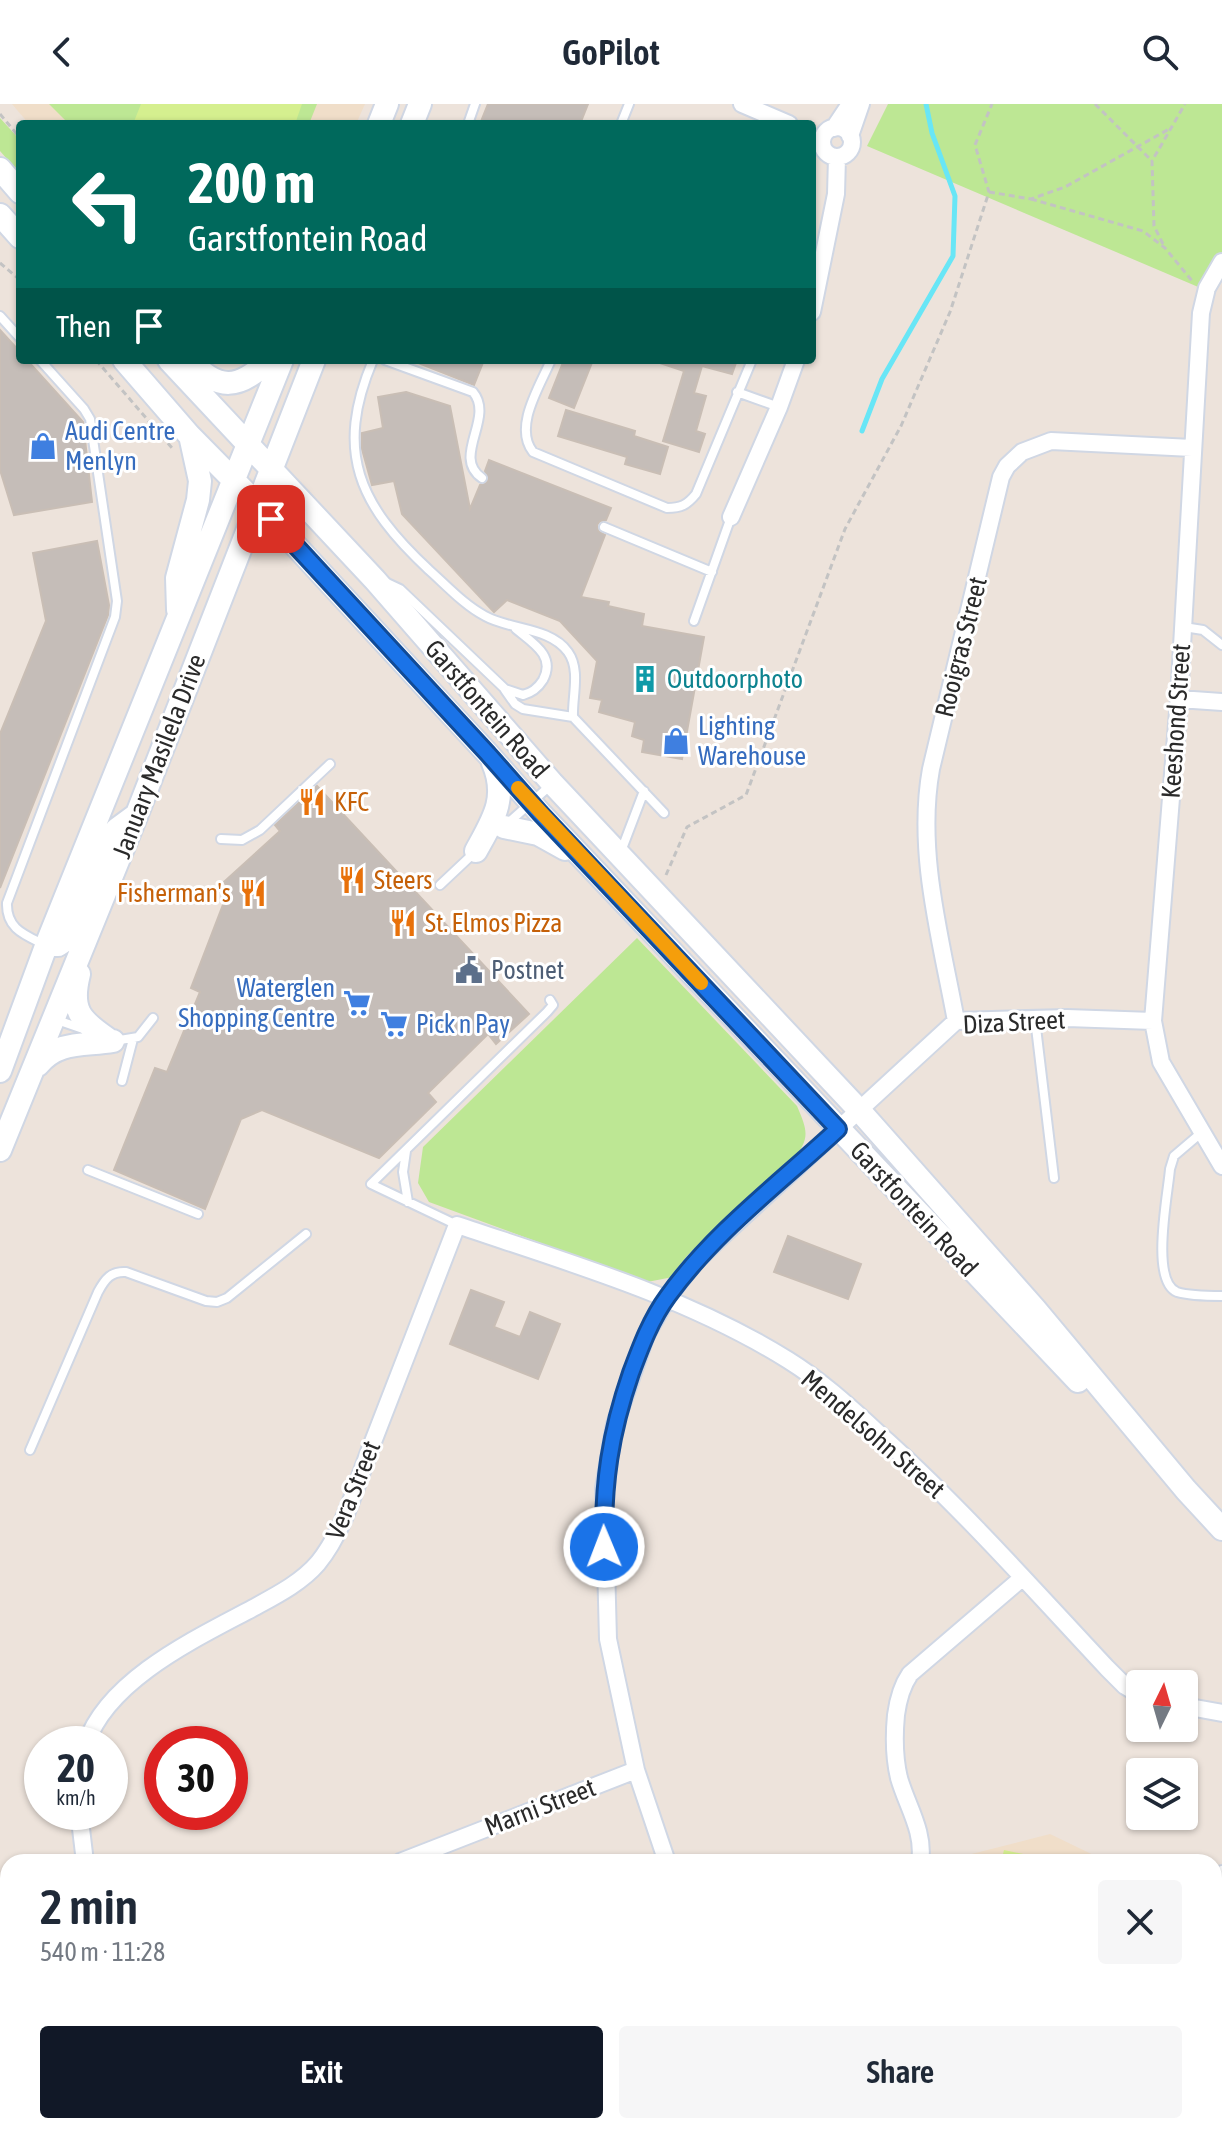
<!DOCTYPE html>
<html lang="en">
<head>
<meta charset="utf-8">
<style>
	:root { --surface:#fff; --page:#f6f6f7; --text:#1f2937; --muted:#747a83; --accent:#111827 }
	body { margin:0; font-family:"Asap Condensed",sans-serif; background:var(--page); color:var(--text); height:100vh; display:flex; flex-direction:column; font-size:30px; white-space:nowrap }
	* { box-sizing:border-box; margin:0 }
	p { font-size:26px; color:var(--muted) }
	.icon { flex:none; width:44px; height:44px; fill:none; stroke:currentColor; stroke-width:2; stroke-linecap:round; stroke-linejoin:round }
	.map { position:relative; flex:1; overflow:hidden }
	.details { position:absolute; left:0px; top:1750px; width:1222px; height:280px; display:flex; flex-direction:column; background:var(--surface); border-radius:24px 24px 0 0; box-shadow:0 2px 6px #0004 }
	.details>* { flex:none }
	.top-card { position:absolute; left:16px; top:16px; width:800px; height:244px; border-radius:8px; box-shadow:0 2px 6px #0004; background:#00695c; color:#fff; overflow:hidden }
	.needle { width:52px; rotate:5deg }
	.fabs { position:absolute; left:1126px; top:1566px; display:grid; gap:16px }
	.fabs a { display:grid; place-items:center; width:72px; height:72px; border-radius:8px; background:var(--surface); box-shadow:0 2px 6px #0004; font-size:40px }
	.speed { position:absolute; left:24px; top:1622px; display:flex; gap:16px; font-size:40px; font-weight:700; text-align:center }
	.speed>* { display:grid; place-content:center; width:104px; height:104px; border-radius:50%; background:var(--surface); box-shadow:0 2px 6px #0004; line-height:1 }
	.speed small { font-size:20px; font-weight:400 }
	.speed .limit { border:12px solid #d22; background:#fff; color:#111 }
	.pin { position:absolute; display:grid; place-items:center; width:68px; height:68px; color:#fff; margin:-34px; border-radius:16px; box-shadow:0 4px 12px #0006 }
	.me { position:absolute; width:88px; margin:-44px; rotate:359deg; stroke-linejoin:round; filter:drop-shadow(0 0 6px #0008) }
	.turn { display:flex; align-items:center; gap:28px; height:168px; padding:0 40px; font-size:36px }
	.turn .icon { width:104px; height:104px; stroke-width:2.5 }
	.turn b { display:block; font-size:56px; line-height:68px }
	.then { display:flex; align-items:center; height:76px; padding:0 40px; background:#0003; gap:16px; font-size:30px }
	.round { display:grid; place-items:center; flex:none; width:84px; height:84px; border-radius:8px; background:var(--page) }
	.summary { display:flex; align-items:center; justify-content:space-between; height:136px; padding:0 40px }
	h1 { font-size:48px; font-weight:600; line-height:60px }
	.button { display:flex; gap:16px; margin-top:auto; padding:16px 40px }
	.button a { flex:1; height:92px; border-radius:8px; background:var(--accent); color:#fff; font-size:32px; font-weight:600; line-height:92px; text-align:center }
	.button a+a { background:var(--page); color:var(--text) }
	header { display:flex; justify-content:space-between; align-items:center; height:104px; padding:0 40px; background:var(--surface); font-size:36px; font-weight:600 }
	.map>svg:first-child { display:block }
	.education { fill:#f0dec9 }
	.green { fill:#bde794 }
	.pitch { fill:#d5ef8f }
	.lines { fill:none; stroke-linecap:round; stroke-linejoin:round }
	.stream { stroke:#68e6f6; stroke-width:5 }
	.building { fill:#c5bdb8; stroke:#c9beb5; stroke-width:2 }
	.lane-casing { stroke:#d0d7e4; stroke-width:12 }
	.street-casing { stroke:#d0d7e4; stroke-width:20 }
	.secondary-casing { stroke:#d0d7e4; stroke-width:26 }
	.path { stroke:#c3c3c3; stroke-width:3; stroke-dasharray:6 4; stroke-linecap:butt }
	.lane { stroke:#fff; stroke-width:8 }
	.street { stroke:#fff; stroke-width:16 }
	.secondary { stroke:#fff; stroke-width:22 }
	.route-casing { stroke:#114b97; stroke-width:20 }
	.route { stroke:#1a73e8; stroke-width:14 }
	.slow { stroke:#f59e0b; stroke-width:14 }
	.labels { text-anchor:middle; stroke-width:6; stroke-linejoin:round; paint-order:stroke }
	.shop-label { font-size:26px; fill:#366cbe; stroke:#fff; text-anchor:start }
	.street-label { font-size:26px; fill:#2a2a2a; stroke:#fff }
	.culture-label { font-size:26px; fill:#0d838f; stroke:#fff; text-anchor:start }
	.food-label { font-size:26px; fill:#c56008; stroke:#fff; text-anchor:start }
	.service-label { font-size:26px; fill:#4e5e75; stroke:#fff; text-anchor:start }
</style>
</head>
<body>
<header><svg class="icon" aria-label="back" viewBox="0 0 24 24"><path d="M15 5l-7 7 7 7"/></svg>GoPilot<svg class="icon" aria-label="search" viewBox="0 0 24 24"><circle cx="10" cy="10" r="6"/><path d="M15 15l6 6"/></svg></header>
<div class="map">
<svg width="1222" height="2030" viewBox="0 0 1222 2030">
	<rect width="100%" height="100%" fill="#ede3db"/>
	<!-- education -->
	<path class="education" d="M 12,0 L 365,0 L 356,20 L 29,20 Z
		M 1050,1730 L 1108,1758 L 943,1758 L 944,1757 Z
		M 1214,1955 L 1222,1963 L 1222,2030 L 889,2030 L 882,2022 L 1214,2022 Z"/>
	<!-- green -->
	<path class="green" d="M 49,0 L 317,0 L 309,20 L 69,20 Z
		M 888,0 L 1222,0 L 1222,171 L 1210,188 L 867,42 Z
		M 0,14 L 20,36 L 20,70 L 0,47 Z
		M 637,834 L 797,1002 C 808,1028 810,1034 793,1056 L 696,1143 L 673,1173 L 647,1178 L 429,1098 L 418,1079 L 423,1043 Z"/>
	<!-- pitch -->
	<path class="pitch" d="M 141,0 L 302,0 L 295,20 L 133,20 Z
		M 1004,1746 L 1062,1758 L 1001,1758 Z"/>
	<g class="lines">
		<!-- stream -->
		<path class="stream" d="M 862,327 L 882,275 L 953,152 L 955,92 L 932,29 L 926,0"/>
	</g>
	<!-- building -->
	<path class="building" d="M 488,0 L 588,0 L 580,20 L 480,20 Z
		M 0,226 L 20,248 L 20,256 L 27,256 L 83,318 L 92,398 L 14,411 L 0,366 Z
		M 411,256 L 484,256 L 474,281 Z
		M 564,256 L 593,256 L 574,304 L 549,294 Z
		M 660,256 L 737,256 L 732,270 L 702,262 L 694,289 L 706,292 L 696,327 L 705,330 L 699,348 L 663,337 L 684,267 L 660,259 Z
		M 406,288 L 450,302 L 470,405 L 480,381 L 488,377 L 485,367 L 489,356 L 611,404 L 606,416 L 600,417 L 597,421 L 598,427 L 605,431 L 581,493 L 609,498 L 608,502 L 644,510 L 642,522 L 704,533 L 682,655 L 642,648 L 644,636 L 632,632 L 635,618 L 599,608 L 602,596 L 590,594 L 597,557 L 560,517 L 507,496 L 494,508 L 402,410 L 394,377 L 372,381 L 362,345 L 362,329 L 383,324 L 378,293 Z
		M 566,306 L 635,327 L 634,332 L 668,343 L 660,370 L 625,360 L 627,353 L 558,332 Z
		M 97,437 L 109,501 L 108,511 L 0,784 L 0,630 L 46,517 L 33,449 Z
		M 317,682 L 529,910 L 496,940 L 488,930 L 428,989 L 436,998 L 379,1054 L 262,1006 L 241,1015 L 205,1105 L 114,1066 L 155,964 L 167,968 L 200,888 L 191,884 L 229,785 L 224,778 L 280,727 L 275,721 Z
		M 788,1132 L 861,1160 L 848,1195 L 774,1168 Z
		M 471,1186 L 504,1198 L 494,1223 L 520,1233 L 530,1208 L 560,1220 L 538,1275 L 450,1240 Z"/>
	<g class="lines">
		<!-- lane casing -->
		<g class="lane-casing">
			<path id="lane" d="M 468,20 L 475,0
				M 621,20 L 629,0
				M 0,212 L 20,234
				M 40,256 L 84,305 L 90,315 L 117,497 L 115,513 L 7,799 C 6,825 25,831 45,841
				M 373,256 C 334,348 359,401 429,466 C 446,481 464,501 485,512 C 510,526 550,523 568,548 C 581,566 572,593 573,613
				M 385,256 L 473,288 C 495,314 451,353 482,374
				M 551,256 C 540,282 513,323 533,348 L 667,404 C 681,404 687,401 696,390 L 752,256
				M 737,288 L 779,303
				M 604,423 L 712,468
				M 383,477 L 400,485 L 505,585 L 523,591 C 531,589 538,584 543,576 C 556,552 533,539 516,525
				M 694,517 L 731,413
				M 1184,523 L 1203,526 L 1222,541
				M 505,586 L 515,600 L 523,605 L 573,613 L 664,709
				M 508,719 L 552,680
				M 221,735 L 242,736 L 260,726 L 330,660
				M 620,750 L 644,687
				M 440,781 L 474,749
				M 54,915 L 83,925
				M 1035,915 L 1054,1074
				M 114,937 L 138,933 L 153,914
				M 122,977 L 133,935
				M 1201,1029 L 1174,1052 L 1170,1065 C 1168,1090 1150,1177 1177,1188 C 1190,1192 1208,1192 1222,1192
				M 406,1047 L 403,1068 L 408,1098
				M 88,1066 L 198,1110
				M 457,1121 L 371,1080 L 547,908 L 553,901 L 550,896
				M 30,1346 L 98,1188 C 105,1175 111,1167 126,1168 L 206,1197 L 217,1198 L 227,1194 L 306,1130
				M 867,2030 L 877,2027 L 899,2030"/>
		</g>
		<!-- street casing -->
		<g class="street-casing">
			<path id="street" d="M 742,0 L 789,20
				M822 38a15 15 0 1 1 30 0a15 15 0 1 1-30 0Z
				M 834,24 L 850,0
				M 850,32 L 861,0
				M 1222,158 L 1207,184 L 1201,209 L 1179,595 L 1153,917 L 1161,958 L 1222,1062
				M 812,208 L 836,90 L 837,53
				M 731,413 L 779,303 L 796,256
				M 1179,595 L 1222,598
				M 956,917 C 941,835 916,748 931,665 L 1001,373 L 1007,362 L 1022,348 L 1051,337 L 1192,344
				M 1184,1602 L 1222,1609
				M 86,1640 C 108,1575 197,1534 253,1504 C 275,1492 301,1479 318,1459 C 344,1427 356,1381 371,1343 C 400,1269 428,1195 457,1121 C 570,1159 687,1193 788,1256 C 825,1279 855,1308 887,1337 C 965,1408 1035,1487 1107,1564 L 1125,1582 L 1140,1591
				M 79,1708 L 85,1758
				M 400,1758 L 636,1666
				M 667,1758 L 636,1666 L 608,1535 L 604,1384 L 615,1320 L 646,1231 L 667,1194 L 694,1159 L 719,1135 L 956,917 L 1067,914 L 1153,917
				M 920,1758 C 925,1728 907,1702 899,1674 C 894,1653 894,1632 896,1611 C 898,1596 901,1583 910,1570 L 1022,1474
				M 1214,1782 L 1222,1770
				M 1214,1918 L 1222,1927
				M 0,1920 L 8,1916
				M 822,2022 L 828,2030
				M 472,2030 L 482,2022
				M 734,2030 L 738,2022"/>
		</g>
		<!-- secondary casing -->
		<g class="secondary-casing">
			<path id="secondary" d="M 379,20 L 387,0
				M 412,20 L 420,0
				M 0,65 L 20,88
				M 0,111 L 20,133
				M 124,256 L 189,331 L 258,401 L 488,650 L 540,709 L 1078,1277
				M 169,256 L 375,476 L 552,679 L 859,1006 L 1035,1205 L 1186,1386 L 1222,1425
				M 190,256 C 218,288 240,285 269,256
				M 178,506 L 177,474 L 198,396 L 200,377 L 191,336
				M 504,723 L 538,730 L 565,745
				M 476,747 C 493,716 508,694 493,659
				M 46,841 L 58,841 L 64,837 L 108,736 L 117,725 L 136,711
				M 79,870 C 70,906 80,916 108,935
				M 38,961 C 58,936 85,942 113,937
				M 0,967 L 49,834 L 282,256
				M 0,1046 L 137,710 L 314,256"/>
		</g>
		<!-- path -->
		<path class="path" d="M 1095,0 L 1152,57
			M 0,10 L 20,34
			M 989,88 L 1031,95 L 1065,83 L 1171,24
			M 1031,95 L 1143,127 L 1165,144 L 1193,178
			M 1163,140 L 1154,122 L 1152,57 L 1185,0
			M 0,159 L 20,176
			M 96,256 L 172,344
			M 666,771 L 687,723 L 746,691 L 845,425 L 901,322 L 950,208 L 989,88 L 975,41 L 992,0"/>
		<!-- lane -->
		<use href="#lane" class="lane"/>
		<!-- street -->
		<use href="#street" class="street"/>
		<!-- secondary -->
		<use href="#secondary" class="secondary"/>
	</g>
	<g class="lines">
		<!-- route casing -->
		<g class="route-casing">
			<path id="route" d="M 271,415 L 488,650 L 540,709 L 838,1025 C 781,1078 714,1128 668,1192 C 651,1215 641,1242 631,1269 C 610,1330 603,1379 604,1443"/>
		</g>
		<!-- route -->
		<use href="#route" class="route"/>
		<!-- slow -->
		<path class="slow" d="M 518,684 L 701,879"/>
	</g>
	<!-- icons -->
	<defs>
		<g id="shop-bare" transform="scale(2.16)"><path d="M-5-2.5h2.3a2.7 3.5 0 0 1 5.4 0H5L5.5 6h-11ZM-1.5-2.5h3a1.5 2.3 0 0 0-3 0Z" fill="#3f7fe0" stroke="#fff" stroke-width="2.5" paint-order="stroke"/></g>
		<g id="building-bare" transform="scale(2.16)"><path d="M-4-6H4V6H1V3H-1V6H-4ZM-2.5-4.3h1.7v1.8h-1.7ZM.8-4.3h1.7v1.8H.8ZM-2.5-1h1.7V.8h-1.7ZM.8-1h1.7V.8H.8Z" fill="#0f9aa8" stroke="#fff" stroke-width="2.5" paint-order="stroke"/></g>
		<g id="restaurant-bare" transform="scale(2.16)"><path d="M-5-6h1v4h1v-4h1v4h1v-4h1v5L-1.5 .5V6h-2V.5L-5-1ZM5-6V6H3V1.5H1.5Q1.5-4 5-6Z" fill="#e8710a" stroke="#fff" stroke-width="2.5" paint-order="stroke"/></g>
		<g id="civic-bare" transform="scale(2.16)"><path d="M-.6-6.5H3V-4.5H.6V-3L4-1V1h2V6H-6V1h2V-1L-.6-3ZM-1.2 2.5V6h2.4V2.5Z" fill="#5c6f8a" stroke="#fff" stroke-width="2.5" paint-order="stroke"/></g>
		<g id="supermarket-bare" transform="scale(2.16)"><path d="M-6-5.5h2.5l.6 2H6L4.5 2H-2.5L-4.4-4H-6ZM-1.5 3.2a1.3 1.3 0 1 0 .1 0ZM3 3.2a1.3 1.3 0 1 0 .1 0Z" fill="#3f7fe0" stroke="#fff" stroke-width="2.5" paint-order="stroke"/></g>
	</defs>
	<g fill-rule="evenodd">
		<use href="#shop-bare" x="43" y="342"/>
		<use href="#building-bare" x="645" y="575"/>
		<use href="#shop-bare" x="676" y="637"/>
		<use href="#restaurant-bare" x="312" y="698"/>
		<use href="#restaurant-bare" x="352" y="776"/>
		<use href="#restaurant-bare" x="253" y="789"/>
		<use href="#restaurant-bare" x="403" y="819"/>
		<use href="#civic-bare" x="469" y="866"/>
		<use href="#supermarket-bare" x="357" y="899"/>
		<use href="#supermarket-bare" x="394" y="920"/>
	</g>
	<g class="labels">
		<!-- shop labels -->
		<g class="shop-label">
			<text x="65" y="336">Audi Centre<tspan x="65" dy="30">Menlyn</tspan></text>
			<text x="698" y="631">Lighting<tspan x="698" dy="30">Warehouse</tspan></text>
			<text x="335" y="893" text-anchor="end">Waterglen<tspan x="335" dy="30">Shopping Centre</tspan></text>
			<text x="416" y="929">Pick n Pay</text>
		</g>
		<!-- street labels -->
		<g class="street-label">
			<text transform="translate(961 543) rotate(-76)" y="9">Rooigras Street</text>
			<text transform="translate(487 605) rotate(49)" y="9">Garstfontein Road</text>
			<text transform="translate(1176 617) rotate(-86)" y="9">Keeshond Street</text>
			<text transform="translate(159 652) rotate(-69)" y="9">January Masilela Drive</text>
			<text transform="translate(1014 918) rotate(-3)" y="9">Diza Street</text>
			<text transform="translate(914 1105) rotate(47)" y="9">Garstfontein Road</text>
			<text transform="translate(873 1330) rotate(41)" y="9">Mendelsohn Street</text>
			<text transform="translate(353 1386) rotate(-68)" y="9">Vera Street</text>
			<text transform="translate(540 1703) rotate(-21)" y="9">Marni Street</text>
		</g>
		<!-- culture labels -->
		<g class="culture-label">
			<text x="667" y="584">Outdoorphoto</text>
		</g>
		<!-- food labels -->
		<g class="food-label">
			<text x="334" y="707">KFC</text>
			<text x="374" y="785">Steers</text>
			<text x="231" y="798" text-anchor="end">Fisherman's</text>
			<text x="425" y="828">St. Elmos Pizza</text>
		</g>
		<!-- service labels -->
		<g class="service-label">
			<text x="491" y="875">Postnet</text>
		</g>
	</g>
</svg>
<div class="fabs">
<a><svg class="needle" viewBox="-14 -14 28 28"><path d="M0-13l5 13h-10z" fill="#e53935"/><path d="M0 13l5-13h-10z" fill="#747a83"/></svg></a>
<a><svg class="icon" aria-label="layers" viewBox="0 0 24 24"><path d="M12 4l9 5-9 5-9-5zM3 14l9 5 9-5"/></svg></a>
</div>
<div class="speed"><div>20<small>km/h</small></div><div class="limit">30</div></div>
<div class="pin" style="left:271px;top:415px;background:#d93025"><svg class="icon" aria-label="arrive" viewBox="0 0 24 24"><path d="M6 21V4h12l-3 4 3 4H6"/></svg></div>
<svg class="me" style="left:604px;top:1443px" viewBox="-20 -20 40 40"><circle r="17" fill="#1a73e8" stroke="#fff" stroke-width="3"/><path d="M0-11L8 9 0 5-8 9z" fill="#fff"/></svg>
<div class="top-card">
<div class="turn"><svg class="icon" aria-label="left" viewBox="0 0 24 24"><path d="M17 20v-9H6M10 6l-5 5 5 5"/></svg><div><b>200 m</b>Garstfontein Road</div></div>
<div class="then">Then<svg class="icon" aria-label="arrive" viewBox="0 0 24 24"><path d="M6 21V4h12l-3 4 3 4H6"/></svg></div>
</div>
<section class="details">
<div class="summary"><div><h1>2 min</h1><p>540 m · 11:28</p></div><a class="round"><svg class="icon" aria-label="close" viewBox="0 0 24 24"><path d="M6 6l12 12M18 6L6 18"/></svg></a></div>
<div class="button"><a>Exit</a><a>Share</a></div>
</section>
</div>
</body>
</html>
